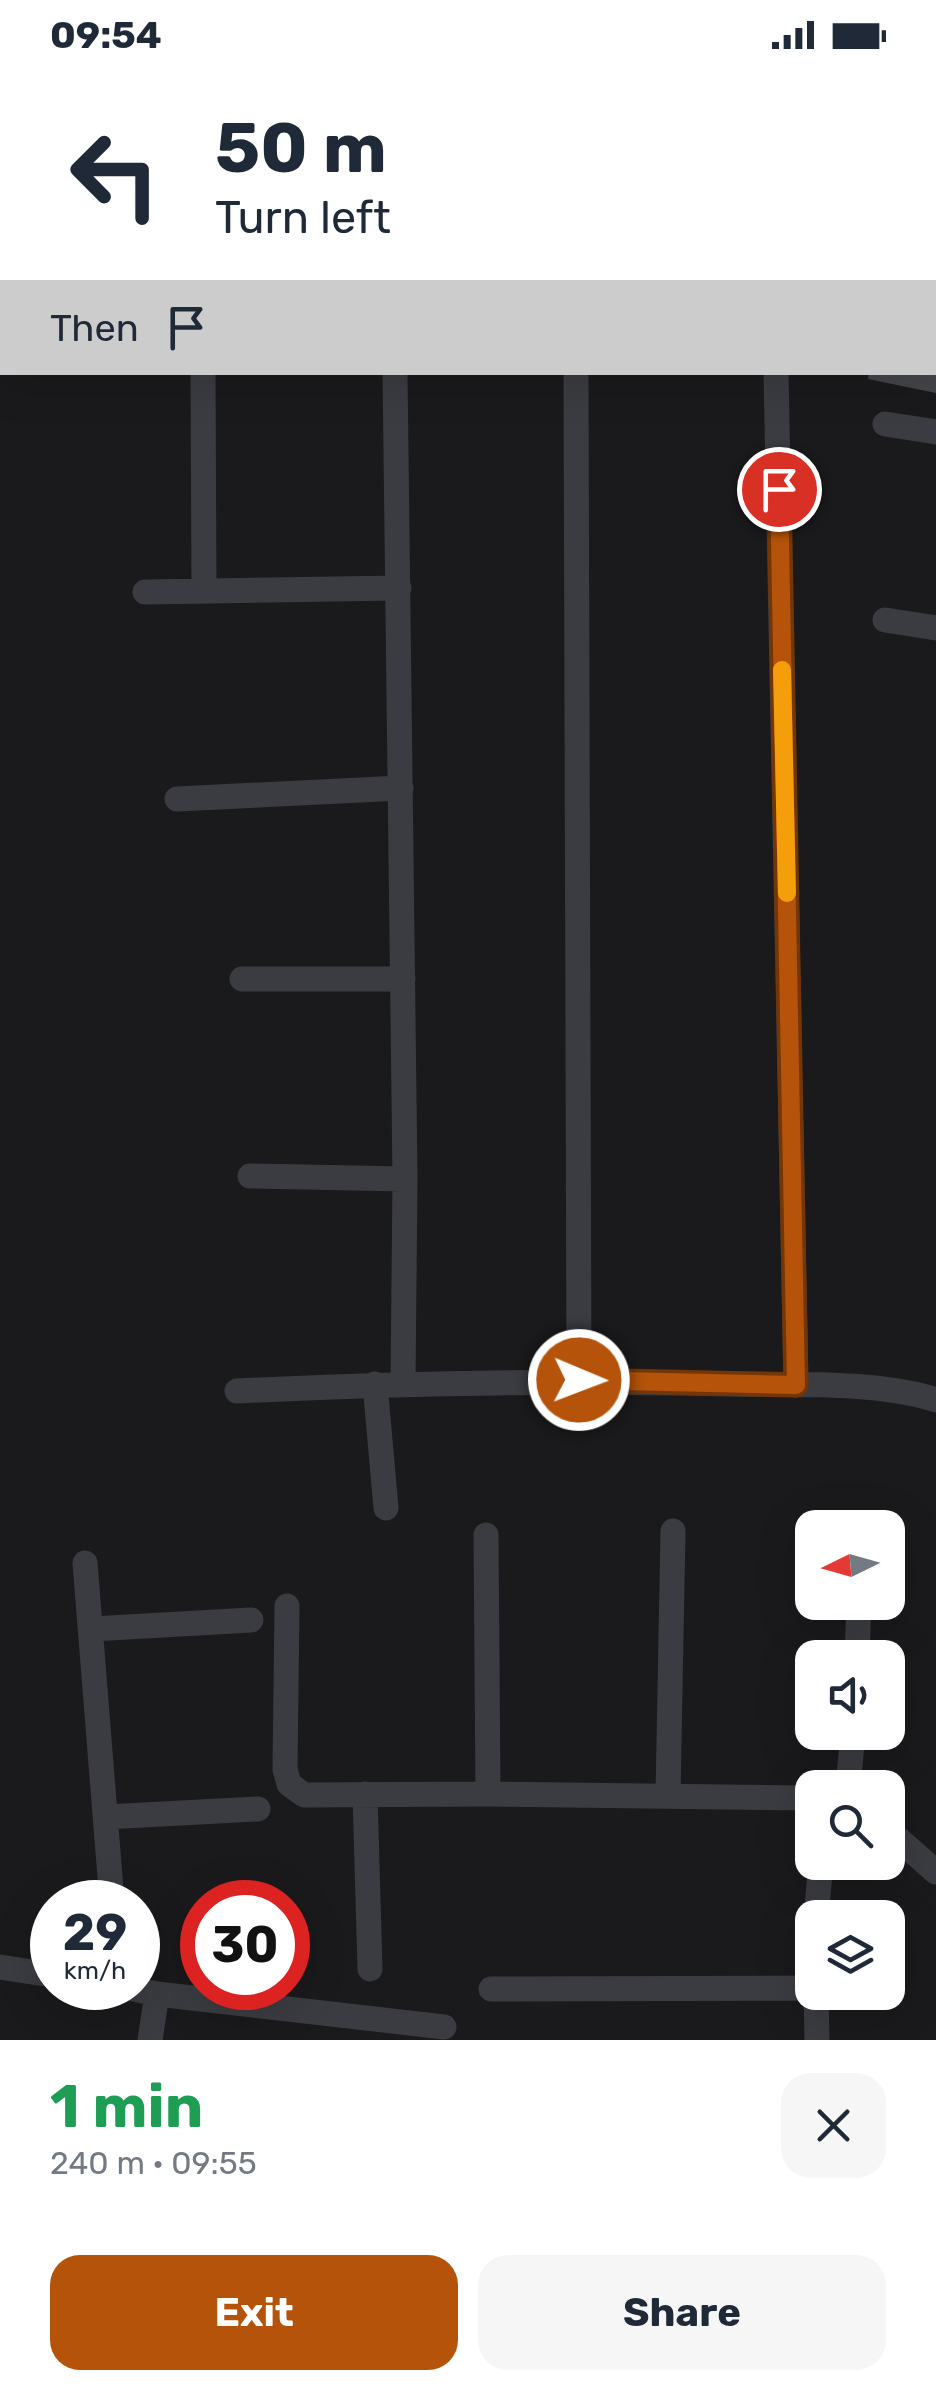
<!DOCTYPE html>
<html lang="en">
<head>
<meta charset="utf-8">
<style>
	:root { --surface:#fff; --page:#f6f6f7; --text:#1f2937; --muted:#747a83; --accent:#b45309 }
	body { margin:0; font-family:Rubik,sans-serif; background:var(--page); color:var(--text); height:100vh; display:flex; flex-direction:column; font-size:38px; white-space:nowrap }
	* { box-sizing:border-box; margin:0 }
	p { font-size:32px; color:var(--muted) }
	.icon { flex:none; width:55px; height:55px; fill:none; stroke:currentColor; stroke-width:2; stroke-linecap:round; stroke-linejoin:round }
	.map { position:relative; height:1970px; overflow:hidden }
	.details { display:flex; flex-direction:column; background:var(--surface); flex:1 }
	.details>* { flex:none }
	.guide { position:absolute; left:0px; top:0px; width:938px; height:305px; box-shadow:0 10px 40px #0002; background:#fff; color:var(--text); overflow:hidden }
	.needle { width:65px; rotate:265deg }
	.tools { position:absolute; left:795px; top:1440px; display:grid; gap:20px }
	.tools a { display:grid; place-items:center; width:110px; height:110px; border-radius:20px; background:var(--surface); box-shadow:0 10px 40px #0002; font-size:50px }
	.speed { position:absolute; left:30px; top:1810px; display:flex; gap:20px; font-size:50px; font-weight:700; text-align:center }
	.speed>* { display:grid; place-content:center; width:130px; height:130px; border-radius:50%; background:var(--surface); box-shadow:0 10px 40px #0002; line-height:1 }
	.speed small { font-size:25px; font-weight:400 }
	.speed .limit { border:15px solid #d22; background:#fff; color:#111 }
	.pin { position:absolute; display:grid; place-items:center; width:85px; height:85px; color:#fff; margin:-42px; border:5px solid #fff; border-radius:50%; box-shadow:0 2px 10px #0007 }
	.me { position:absolute; width:110px; margin:-55px; rotate:91deg; stroke-linejoin:round; filter:drop-shadow(0 0 8px #0008) }
	.turn { display:flex; align-items:center; gap:35px; height:210px; padding:0 50px; font-size:45px }
	.turn .icon { width:130px; height:130px; stroke-width:2.5 }
	.turn b { display:block; font-size:70px; line-height:85px }
	.then { display:flex; align-items:center; height:95px; padding:0 50px; background:#0003; gap:20px; font-size:38px }
	.round { display:grid; place-items:center; flex:none; width:105px; height:105px; border-radius:30px; background:var(--page) }
	.headline { display:flex; align-items:center; justify-content:space-between; height:170px; padding:0 50px }
	h1 { font-size:60px; font-weight:700; line-height:75px; color:#1e9e55 }
	.primary-button { display:flex; gap:20px; margin-top:auto; padding:20px 50px }
	.primary-button a { flex:1; height:115px; border-radius:30px; background:var(--accent); color:#fff; font-size:40px; font-weight:700; line-height:115px; text-align:center }
	.primary-button a+a { background:var(--page); color:var(--text) }
	.status { display:flex; justify-content:space-between; align-items:center; height:70px; padding:0 50px; background:var(--surface); direction:ltr }
	.status svg { height:28px; fill:currentColor }
	.map>svg:first-child { display:block }
	.building { fill:#444549 }
	.lines { fill:none; stroke-linecap:round; stroke-linejoin:round }
	.street { stroke:#3b3c41; stroke-width:25 }
	.route-casing { stroke:#753606; stroke-width:25 }
	.route { stroke:#b45309; stroke-width:18 }
	.slow { stroke:#f59e0b; stroke-width:18 }
</style>
</head>
<body>
<div class="status"><b>09:54</b><svg viewBox="0 0 49 12"><path d="M0 12V9h3v3zM5 12V6h3v6zM10 12V3h3v9zM15 12V0h3v12zM26 1h20v11H26zM47 4h2v5h-2z"/></svg></div>
<div class="map">
<svg width="936" height="1970" viewBox="0 0 936 1970">
	<rect width="100%" height="100%" fill="#1a1a1c"/>
	<!-- building -->
	<path class="building" d="M 869,302 L 936,302 L 936,323 L 868,309 Z"/>
	<g class="lines">
		<!-- street -->
		<path class="street" d="M 783,2 L 784,0
			M 203,302 L 204,521
			M 395,302 L 405,1109 L 403,1312
			M 576,302 L 579,1310
			M 776,302 L 796,1315
			M 885,354 L 936,362
			M 145,522 L 399,518
			M 885,550 L 936,558
			M 177,729 L 401,718
			M 242,909 L 403,909
			M 250,1106 L 405,1109
			M 375,1314 L 386,1438
			M 237,1321 C 402,1313 566,1310 732,1314 C 792,1315 879,1311 936,1330
			M 486,1465 L 488,1724
			M 85,1493 L 112,1832
			M 287,1536 L 285,1699 L 289,1714 L 304,1725 L 488,1724 L 812,1728
			M 92,1559 L 251,1550
			M 857,1588 L 859,1532
			M 848,1718 L 853,1662
			M 365,1724 L 370,1899
			M 668,1725 L 673,1461
			M 106,1747 L 258,1739
			M 888,1760 L 936,1802
			M 816,1848 L 821,1792
			M 0,1897 L 52,1905
			M 129,1918 L 157,1924 L 150,1970
			M 491,1919 L 812,1918
			M 816,1922 L 817,1970
			M 157,1924 L 444,1957"/>
	</g>
	<g class="lines">
		<!-- route casing -->
		<g class="route-casing">
			<path id="route" d="M 579,1310 L 796,1315 L 779,419"/>
		</g>
		<!-- route -->
		<use href="#route" class="route"/>
		<!-- slow -->
		<path class="slow" d="M 782,600 L 787,823"/>
	</g>
</svg>
<div class="tools">
<a><svg class="needle" viewBox="-14 -14 28 28"><path d="M0-13l5 13h-10z" fill="#e53935"/><path d="M0 13l5-13h-10z" fill="#747a83"/></svg></a>
<a><svg class="icon" aria-label="sound" viewBox="0 0 24 24"><path d="M4 9h4l5-4v14l-5-4H4zM17 9q2 3 0 6"/></svg></a>
<a><svg class="icon" aria-label="search" viewBox="0 0 24 24"><circle cx="10" cy="10" r="6"/><path d="M15 15l6 6"/></svg></a>
<a><svg class="icon" aria-label="layers" viewBox="0 0 24 24"><path d="M12 4l9 5-9 5-9-5zM3 14l9 5 9-5"/></svg></a>
</div>
<div class="speed"><div>29<small>km/h</small></div><div class="limit">30</div></div>
<div class="pin" style="left:779px;top:419px;background:#d93025"><svg class="icon" aria-label="arrive" viewBox="0 0 24 24"><path d="M6 21V4h12l-3 4 3 4H6"/></svg></div>
<svg class="me" style="left:579px;top:1310px" viewBox="-20 -20 40 40"><circle r="17" fill="#b45309" stroke="#fff" stroke-width="3"/><path d="M0-11L8 9 0 5-8 9z" fill="#fff"/></svg>
<div class="guide">
<div class="turn"><svg class="icon" aria-label="left" viewBox="0 0 24 24"><path d="M17 20v-9H6M10 6l-5 5 5 5"/></svg><div><b>50 m</b>Turn left</div></div>
<div class="then">Then<svg class="icon" aria-label="arrive" viewBox="0 0 24 24"><path d="M6 21V4h12l-3 4 3 4H6"/></svg></div>
</div>
</div>
<section class="details">
<div class="headline"><div><h1>1 min</h1><p>240 m · 09:55</p></div><a class="round"><svg class="icon" aria-label="close" viewBox="0 0 24 24"><path d="M6 6l12 12M18 6L6 18"/></svg></a></div>
<div class="primary-button"><a>Exit</a><a>Share</a></div>
</section>
</body>
</html>
